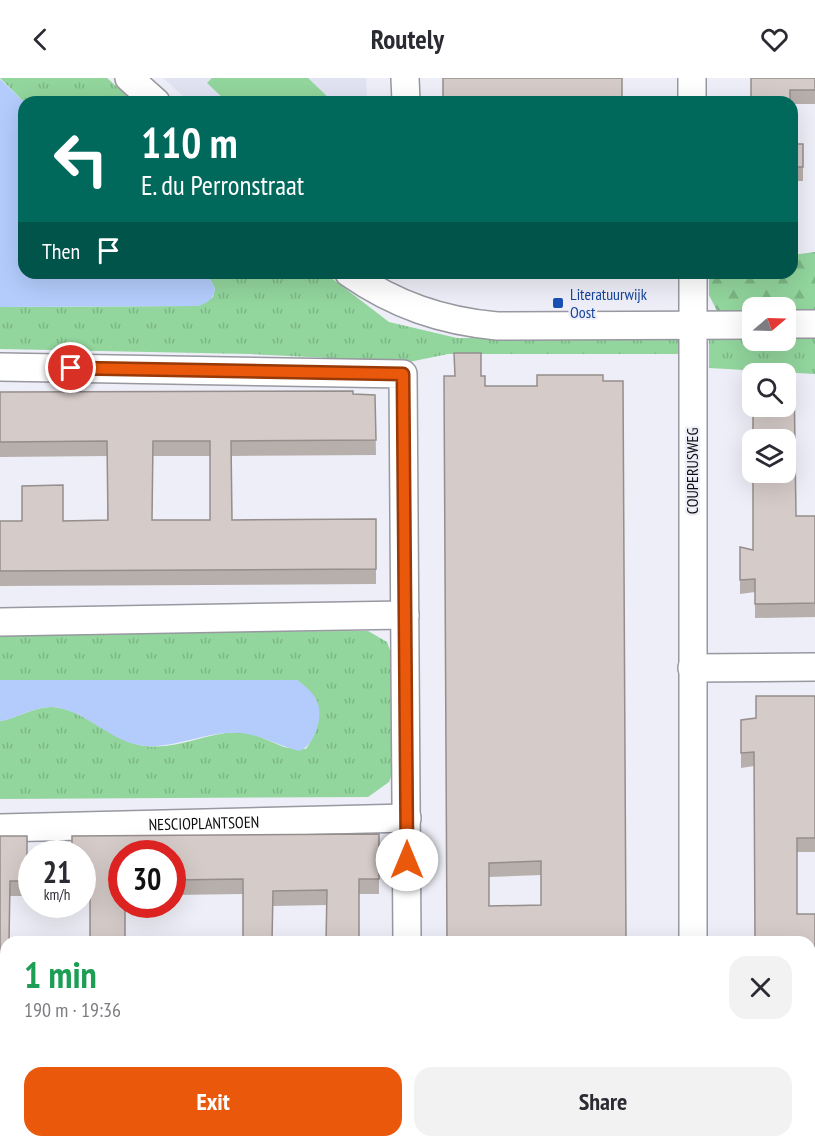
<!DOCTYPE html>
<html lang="en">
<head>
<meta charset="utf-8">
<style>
	:root { --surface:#fff; --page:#f2f2f3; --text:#2b2b33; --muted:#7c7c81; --accent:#ea580c }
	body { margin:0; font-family:"PT Sans Narrow",sans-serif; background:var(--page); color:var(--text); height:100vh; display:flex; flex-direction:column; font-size:22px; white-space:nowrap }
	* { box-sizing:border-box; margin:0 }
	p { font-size:20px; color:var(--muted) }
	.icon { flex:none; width:33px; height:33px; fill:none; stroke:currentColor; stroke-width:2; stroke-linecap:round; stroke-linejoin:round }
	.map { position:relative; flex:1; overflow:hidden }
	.side { position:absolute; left:0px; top:858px; width:816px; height:212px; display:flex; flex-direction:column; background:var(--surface); border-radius:18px 18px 0 0; box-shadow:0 6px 24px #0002 }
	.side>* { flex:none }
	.banner { position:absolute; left:18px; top:18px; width:780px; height:183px; border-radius:18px; box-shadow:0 6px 24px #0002; background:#00695c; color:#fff; overflow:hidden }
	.needle { width:39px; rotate:71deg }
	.tools { position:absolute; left:742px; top:219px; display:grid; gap:12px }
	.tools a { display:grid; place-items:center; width:54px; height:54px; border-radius:12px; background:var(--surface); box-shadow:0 6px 24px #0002; font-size:30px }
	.speed { position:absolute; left:18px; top:762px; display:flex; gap:12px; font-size:30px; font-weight:700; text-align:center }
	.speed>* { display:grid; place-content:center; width:78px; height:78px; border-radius:50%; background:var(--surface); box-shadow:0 6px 24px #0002; line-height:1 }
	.speed small { font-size:15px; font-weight:400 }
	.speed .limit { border:9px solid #d22; background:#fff; color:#111 }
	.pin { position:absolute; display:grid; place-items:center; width:51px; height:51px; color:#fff; margin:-26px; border:3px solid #fff; border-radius:50%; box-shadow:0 2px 6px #0007 }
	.me { position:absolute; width:66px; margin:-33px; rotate:0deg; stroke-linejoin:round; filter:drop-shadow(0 0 4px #0008) }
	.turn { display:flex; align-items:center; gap:21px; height:126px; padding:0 24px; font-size:27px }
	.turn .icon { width:78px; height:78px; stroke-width:2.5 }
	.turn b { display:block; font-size:42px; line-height:51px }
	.then { display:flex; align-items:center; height:57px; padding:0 24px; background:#0003; gap:12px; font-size:22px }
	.round { display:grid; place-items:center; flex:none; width:63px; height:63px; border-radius:18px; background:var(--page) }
	.head { display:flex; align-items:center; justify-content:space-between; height:102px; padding:0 24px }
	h1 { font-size:36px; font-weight:600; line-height:45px; color:#1e9e55 }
	.cta { display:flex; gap:12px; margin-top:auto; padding:12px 24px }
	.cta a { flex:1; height:69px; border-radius:18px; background:var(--accent); color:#fff; font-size:24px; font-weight:600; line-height:69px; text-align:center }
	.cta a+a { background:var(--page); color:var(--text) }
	header { display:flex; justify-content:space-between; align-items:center; height:78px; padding:0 24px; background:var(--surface); font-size:27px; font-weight:600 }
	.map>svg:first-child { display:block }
	.built { fill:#e1e3f3 }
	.grass { fill:url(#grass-tufts) }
	.forest { fill:url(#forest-firs) }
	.garden { fill:#92d59d }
	.water { fill:#b3ccfc }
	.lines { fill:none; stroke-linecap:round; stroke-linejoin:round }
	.minor-casing { stroke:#9798a0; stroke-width:30 }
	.minor { stroke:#fff; stroke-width:27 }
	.wall { fill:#b7afac; fill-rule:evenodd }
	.building { fill:#d5cbc8; stroke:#958e8c; stroke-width:1.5; fill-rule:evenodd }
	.route-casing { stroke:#983908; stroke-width:15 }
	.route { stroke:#ea580c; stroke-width:10 }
	.transit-dot { fill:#1a4fb4; stroke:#edeef7; stroke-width:2 }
	.labels { text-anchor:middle; stroke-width:4.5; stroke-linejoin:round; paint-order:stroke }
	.transit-label { font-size:16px; fill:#164399; stroke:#edeef7; text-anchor:start }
	.street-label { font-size:16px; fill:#0c0d0f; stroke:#edeef7 }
</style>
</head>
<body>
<header><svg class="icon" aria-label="back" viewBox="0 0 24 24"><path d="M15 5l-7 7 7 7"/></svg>Routely<svg class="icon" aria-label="heart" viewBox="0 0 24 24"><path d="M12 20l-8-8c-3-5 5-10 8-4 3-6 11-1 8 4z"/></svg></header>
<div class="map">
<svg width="815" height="1069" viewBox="0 0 815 1069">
	<defs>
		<pattern id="grass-tufts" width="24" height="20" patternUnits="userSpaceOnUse" patternTransform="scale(1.5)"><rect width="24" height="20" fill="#92d59d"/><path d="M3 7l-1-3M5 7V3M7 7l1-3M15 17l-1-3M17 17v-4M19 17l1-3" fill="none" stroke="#7db686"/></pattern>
		<pattern id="forest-firs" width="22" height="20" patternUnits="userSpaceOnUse" patternTransform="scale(1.5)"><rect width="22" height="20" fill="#92d59d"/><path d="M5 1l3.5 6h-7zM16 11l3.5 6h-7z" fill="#7db686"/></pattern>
	</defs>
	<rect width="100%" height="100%" fill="#edeef7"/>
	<!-- built -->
	<path class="built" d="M 163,0 L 366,0 L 367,24 L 190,24 Z"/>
	<!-- grass -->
	<path class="grass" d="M 0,0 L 107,0 L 134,24 L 24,24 Z
		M 207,195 L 325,195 L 389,244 L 457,260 L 679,261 L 679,276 L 448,276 L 409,284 L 250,276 L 0,271 L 0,229 L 198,228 L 213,219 L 215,211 Z
		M 709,253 L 753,255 L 753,262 L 786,262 L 786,256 L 815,257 L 815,296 L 709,290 Z
		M 368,553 L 387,564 L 392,578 L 393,693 L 389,704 L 368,719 L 0,721 L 0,643 C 18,640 35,628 53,629 C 87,632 111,664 145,668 C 176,672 206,655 236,654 C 255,654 267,663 284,669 C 290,671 299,670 306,671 C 324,643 324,622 297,602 L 0,602 L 0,555 Z
		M 810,1008 L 815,1008 L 815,1065 L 718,1065 L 810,1064 Z
		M 0,1012 L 6,1012 L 6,1041 L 0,1042 Z
		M 258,1064 L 675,1064 L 676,1065 L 271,1065 Z"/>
	<!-- forest -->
	<path class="forest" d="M 815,174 L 815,232 L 753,230 L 753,233 L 717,233 L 709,217 L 709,195 L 792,195 L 792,177 Z"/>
	<!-- garden -->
	<path class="garden" d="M 212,0 L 308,0 L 333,24 L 227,24 L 207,5 Z"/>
	<!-- water -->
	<path class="water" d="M 0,1 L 24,24 L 24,195 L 207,195 L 215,211 C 213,221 208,225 198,228 L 0,229 Z
		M 0,602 L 297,602 C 305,608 312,613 317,623 C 324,638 315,668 299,673 C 277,667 260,656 238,655 C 207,653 177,670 146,668 C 112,666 87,632 53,629 C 35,628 18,640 0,643 Z
		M 6,1041 L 6,1064 L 815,1065 L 815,1069 L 0,1069 L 0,1042 Z"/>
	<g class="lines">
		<!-- minor casing -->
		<g class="minor-casing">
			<g id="minor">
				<path d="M 129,0 L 156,24"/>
				<path d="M 405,0 L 406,24"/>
				<path d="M 692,0 L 692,24"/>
				<path d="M 349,195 C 395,227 442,243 497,248 L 753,247"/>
				<path d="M 693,195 L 693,864"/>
				<path d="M 786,246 L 815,246"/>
				<path d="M 0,289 L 403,296 L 407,864"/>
				<path d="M 0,544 L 405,537"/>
				<path d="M 692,590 L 815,589"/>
				<path id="s1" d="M 0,750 L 407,740"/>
				<path d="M 810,993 L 815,993"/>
				<path d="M 0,1000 L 6,1000"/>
				<path d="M 694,1064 L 694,1069"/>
			</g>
		</g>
		<!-- minor -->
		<use href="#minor" class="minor"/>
	</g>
	<!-- wall -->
	<path class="wall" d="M 815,0 L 815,26 L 792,26 L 792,24 L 751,24 Z
		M 792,66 L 803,89 L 803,103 L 792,103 Z
		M 485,308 L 626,864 L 447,864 ZM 541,797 L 541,827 L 489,828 L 489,799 Z
		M 0,314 L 375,317 L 376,377 L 231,378 L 232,442 L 376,441 L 376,506 L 0,508 L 0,443 L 107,442 L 107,378 L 0,379 ZM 153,378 L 210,378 L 210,442 L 152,442 Z
		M 796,438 L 815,438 L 815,539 L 755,540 L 755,514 L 740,516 L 740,469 L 753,472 Z
		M 815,618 L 815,774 L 797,774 L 797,836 L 815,836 L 815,933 L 810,933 L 810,864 L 755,864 L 754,688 L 741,690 L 741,642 L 756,640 Z
		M 379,756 L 379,816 L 359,816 L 327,827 L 273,828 L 243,816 L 172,817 L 172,776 L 90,817 L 82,817 L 82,776 Z
		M 0,758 L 27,758 L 27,818 L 10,818 L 6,864 L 6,942 L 0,942 Z"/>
	<!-- building -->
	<path class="building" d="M 443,0 L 622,0 L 622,24 L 443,24 Z
		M 751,0 L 815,0 L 815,12 L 790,12 L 790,24 L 751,24 Z
		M 792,66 L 803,66 L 803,89 L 792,89 Z
		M 454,275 L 481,275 L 481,298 L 485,298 L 485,308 L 537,308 L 537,297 L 603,297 L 603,303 L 623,303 L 626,864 L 447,864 L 444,298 L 455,298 ZM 541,783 L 541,827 L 489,828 L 489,785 Z
		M 753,299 L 753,328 L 786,328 L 786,299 L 794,299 L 796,438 L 815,438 L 815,525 L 755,526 L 755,501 L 740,502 L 740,469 L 753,472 ZM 753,362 L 786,362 L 786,394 L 753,394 Z
		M 353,313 L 353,316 L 375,317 L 376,362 L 231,363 L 232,442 L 376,441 L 376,491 L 0,493 L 0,443 L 22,443 L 22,408 L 63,407 L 63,443 L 108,442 L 107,363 L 0,364 L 0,314 ZM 153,363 L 210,363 L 210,442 L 152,442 Z
		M 756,618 L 815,618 L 815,760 L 797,760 L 797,836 L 815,836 L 815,919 L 810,919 L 810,864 L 755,864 L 754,674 L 741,675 L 741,642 L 756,640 Z
		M 379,756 L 379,801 L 359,801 L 359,864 L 326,864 L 327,812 L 273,813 L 272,864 L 243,864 L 243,801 L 172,802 L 172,776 L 122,776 L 122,826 L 125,826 L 125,864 L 90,864 L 90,802 L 82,802 L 82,776 L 72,776 L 72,758 Z
		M 0,758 L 27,758 L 27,803 L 10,803 L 9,864 L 6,864 L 6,927 L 0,927 Z"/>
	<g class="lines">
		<!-- route casing -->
		<g class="route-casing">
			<path id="route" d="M 71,290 L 403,296 L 407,782"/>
		</g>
		<!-- route -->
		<use href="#route" class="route"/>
	</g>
	<!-- markers -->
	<rect class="transit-dot" x="552" y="219" width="12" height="12" rx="3"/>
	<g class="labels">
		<!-- transit labels -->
		<g class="transit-label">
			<text x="570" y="222">Literatuurwijk<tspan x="570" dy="18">Oost</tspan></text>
		</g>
		<!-- street labels -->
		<g class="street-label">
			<text transform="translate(692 393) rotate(-90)" y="6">COUPERUSWEG</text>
			<text dy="6" stroke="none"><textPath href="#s1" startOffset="204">NESCIOPLANTSOEN</textPath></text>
		</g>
	</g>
</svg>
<div class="tools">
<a><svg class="needle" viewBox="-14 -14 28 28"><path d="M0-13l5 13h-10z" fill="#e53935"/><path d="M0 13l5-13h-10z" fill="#7c7c81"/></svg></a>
<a><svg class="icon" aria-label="search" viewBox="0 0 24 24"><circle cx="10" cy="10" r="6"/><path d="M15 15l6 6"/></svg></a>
<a><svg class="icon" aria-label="layers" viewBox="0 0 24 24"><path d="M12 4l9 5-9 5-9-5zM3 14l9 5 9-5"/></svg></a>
</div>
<div class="speed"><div>21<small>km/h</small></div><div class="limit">30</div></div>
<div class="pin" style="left:71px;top:290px;background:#d93025"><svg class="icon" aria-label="arrive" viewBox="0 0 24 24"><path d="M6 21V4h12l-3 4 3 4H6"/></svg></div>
<svg class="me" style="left:407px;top:782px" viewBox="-20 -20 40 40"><circle r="19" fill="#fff"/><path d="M0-13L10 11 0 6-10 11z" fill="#ea580c"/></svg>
<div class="banner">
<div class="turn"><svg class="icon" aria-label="left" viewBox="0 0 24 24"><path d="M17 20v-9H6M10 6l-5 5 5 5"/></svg><div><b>110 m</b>E. du Perronstraat</div></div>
<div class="then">Then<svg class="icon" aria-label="arrive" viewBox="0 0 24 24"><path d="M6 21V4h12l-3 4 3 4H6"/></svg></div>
</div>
<section class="side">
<div class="head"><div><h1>1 min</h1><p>190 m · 19:36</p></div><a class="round"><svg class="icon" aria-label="close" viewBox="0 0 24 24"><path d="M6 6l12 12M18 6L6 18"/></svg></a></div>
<div class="cta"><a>Exit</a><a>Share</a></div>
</section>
</div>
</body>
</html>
